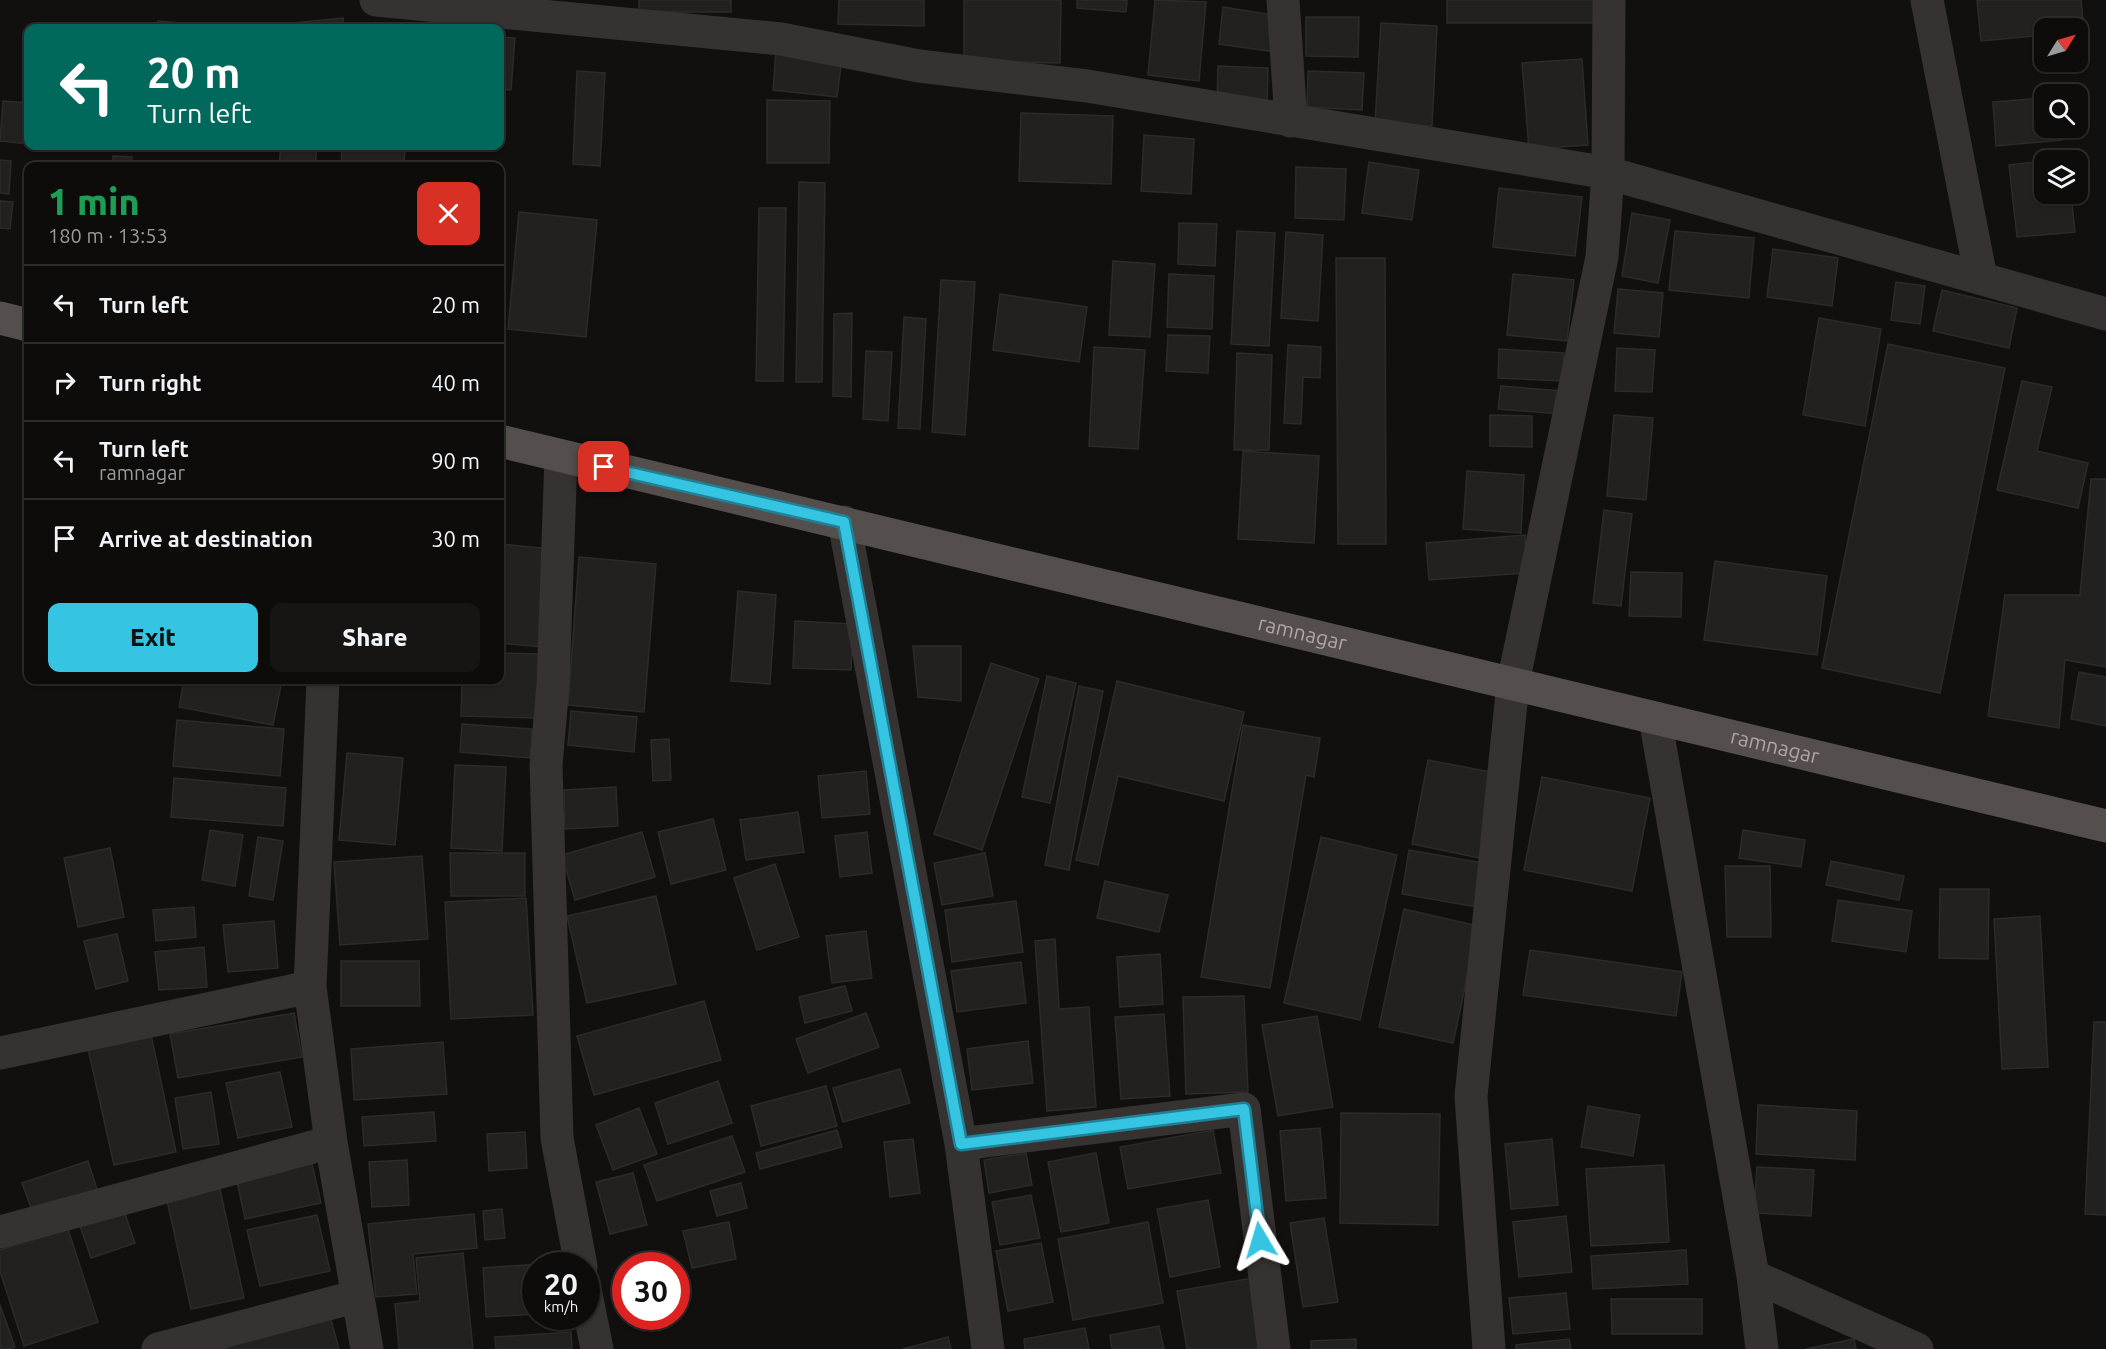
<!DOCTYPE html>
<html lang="en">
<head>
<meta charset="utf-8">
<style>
	:root { --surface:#0d0c0b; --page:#161514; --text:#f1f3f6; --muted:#9a9b9d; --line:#2d2c2c; --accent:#35c5e3 }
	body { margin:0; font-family:Ubuntu,sans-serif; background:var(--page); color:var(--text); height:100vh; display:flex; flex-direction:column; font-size:22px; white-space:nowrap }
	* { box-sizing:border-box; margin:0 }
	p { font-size:20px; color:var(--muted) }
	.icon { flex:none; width:33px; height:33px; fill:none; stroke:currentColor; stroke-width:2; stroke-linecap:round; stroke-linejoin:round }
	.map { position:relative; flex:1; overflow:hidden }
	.drawer { position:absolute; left:24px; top:162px; width:480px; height:522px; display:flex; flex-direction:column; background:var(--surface); border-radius:12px; box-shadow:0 2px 4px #0004,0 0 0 2px var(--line) }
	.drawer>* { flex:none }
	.banner { position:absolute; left:24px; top:24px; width:480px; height:126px; border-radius:12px; box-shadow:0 2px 4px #0004,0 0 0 2px var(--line); background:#00695c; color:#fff; overflow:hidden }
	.needle { width:39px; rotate:53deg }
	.controls { position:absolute; left:2034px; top:18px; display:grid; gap:12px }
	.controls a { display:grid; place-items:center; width:54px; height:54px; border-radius:12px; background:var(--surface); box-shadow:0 2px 4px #0004,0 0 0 2px var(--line); font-size:30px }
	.speed { position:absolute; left:522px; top:1252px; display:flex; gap:12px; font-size:30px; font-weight:700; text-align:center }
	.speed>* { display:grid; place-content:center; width:78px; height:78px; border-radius:50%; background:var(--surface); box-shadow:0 2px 4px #0004,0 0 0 2px var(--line); line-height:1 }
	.speed small { font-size:15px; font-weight:400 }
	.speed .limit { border:9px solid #d22; background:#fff; color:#111 }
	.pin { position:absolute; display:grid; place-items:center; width:51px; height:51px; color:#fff; margin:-26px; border-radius:12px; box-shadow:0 3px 9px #0006 }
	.me { position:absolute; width:66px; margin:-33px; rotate:353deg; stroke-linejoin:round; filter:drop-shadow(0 0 4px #0008) }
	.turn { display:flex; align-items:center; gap:21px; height:126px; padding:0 24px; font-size:27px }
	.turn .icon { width:78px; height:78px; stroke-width:2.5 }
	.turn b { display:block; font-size:42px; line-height:51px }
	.round { display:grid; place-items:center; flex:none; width:63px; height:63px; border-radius:12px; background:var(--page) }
	.summary { display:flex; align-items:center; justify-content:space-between; height:102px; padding:0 24px }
	h1 { font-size:36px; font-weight:800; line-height:45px; color:#1e9e55 }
	.cta { display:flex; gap:12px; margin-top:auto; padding:12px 24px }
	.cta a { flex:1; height:69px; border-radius:12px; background:var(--accent); color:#111; font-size:24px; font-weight:800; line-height:69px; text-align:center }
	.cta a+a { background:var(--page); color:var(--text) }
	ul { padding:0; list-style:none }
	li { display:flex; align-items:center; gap:18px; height:78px; padding:0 24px; border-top:2px solid var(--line) }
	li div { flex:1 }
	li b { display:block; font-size:22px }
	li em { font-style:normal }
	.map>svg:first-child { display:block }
	.building { fill:#22211f; stroke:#2c2b2a; stroke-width:1.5 }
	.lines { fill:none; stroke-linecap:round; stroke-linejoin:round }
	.minor { stroke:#353231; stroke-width:33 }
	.major { stroke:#544f4d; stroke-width:33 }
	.route-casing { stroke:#228094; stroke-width:15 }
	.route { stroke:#35c5e3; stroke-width:10 }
	.labels { text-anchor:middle; stroke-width:6; stroke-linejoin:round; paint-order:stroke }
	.street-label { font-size:21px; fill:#b0a5a2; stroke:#0c0b0a }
</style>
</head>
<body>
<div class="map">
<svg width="2106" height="1349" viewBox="0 0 2106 1349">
	<rect width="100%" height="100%" fill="#11100f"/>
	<!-- building -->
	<path class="building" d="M 639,0 L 731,0 L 731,12 L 639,12 Z
		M 839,0 L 924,0 L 924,26 L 838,24 Z
		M 964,0 L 1061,0 L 1060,63 L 964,61 Z
		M 1077,0 L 1127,0 L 1126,12 L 1077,8 Z
		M 1155,0 L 1206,2 L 1199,81 L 1148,75 Z
		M 1447,0 L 1594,0 L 1594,23 L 1447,23 Z
		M 1977,0 L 2081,0 L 2084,31 L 2078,32 L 2078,28 L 2044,28 L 2044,35 L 1981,41 Z
		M 1223,7 L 1280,16 L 1275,52 L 1219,44 Z
		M 1306,17 L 1359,17 L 1358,57 L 1306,56 Z
		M 343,18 L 344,28 L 283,28 L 283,24 Z
		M 158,21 L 203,25 L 202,28 L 158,28 Z
		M 1381,23 L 1437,26 L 1432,126 L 1375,123 Z
		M 500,37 L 515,38 L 511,90 L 500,89 Z
		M 776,51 L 842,58 L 837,97 L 773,90 Z
		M 1582,59 L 1588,145 L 1529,149 L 1522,63 Z
		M 1218,66 L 1268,68 L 1267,105 L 1217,103 Z
		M 577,71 L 605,73 L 600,166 L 573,164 Z
		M 1308,71 L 1364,73 L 1362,110 L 1307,107 Z
		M 2044,98 L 2044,128 L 2061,128 L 2062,140 L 1996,146 L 1993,102 Z
		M 767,100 L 830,101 L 829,163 L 767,163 Z
		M 3,101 L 28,103 L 28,144 L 0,141 Z
		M 1021,113 L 1113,116 L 1111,184 L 1019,181 Z
		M 1144,135 L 1194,139 L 1191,194 L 1141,191 Z
		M 281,146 L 317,146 L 315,166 L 260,166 L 260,164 L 279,165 Z
		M 342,146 L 405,146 L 404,166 L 341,166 Z
		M 113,156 L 132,157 L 131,166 L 112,166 Z
		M 0,160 L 11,161 L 9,194 L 0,193 Z
		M 2044,161 L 2044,194 L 2071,194 L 2075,232 L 2017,237 L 2009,165 Z
		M 1369,162 L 1419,170 L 1412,220 L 1362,213 Z
		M 1296,167 L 1346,169 L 1344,220 L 1295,218 Z
		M 799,182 L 825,183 L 822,382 L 796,382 Z
		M 1499,188 L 1582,197 L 1575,256 L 1493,247 Z
		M 0,201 L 13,202 L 10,229 L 0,228 Z
		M 759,208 L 786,208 L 783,381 L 756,381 Z
		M 519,212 L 597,220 L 586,337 L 508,329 Z
		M 1632,213 L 1670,220 L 1658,283 L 1622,276 Z
		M 1179,223 L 1217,224 L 1215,266 L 1178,264 Z
		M 1237,231 L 1275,233 L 1269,346 L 1231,344 Z
		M 1675,231 L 1754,238 L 1749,298 L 1669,290 Z
		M 1286,232 L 1323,235 L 1318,321 L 1281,318 Z
		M 1773,249 L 1838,258 L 1832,306 L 1767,297 Z
		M 1336,258 L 1385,258 L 1386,544 L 1338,544 Z
		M 1113,261 L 1155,264 L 1150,337 L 1109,335 Z
		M 1169,274 L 1214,276 L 1212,329 L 1167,327 Z
		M 1513,274 L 1574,280 L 1567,341 L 1507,335 Z
		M 941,280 L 975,282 L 965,435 L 932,432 Z
		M 1896,282 L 1925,286 L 1920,324 L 1891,320 Z
		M 1618,289 L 1663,293 L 1659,337 L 1614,333 Z
		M 1942,290 L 2017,308 L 2009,348 L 1933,331 Z
		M 1000,294 L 1087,307 L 1079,362 L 993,350 Z
		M 852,313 L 851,397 L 833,396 L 834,314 Z
		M 904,317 L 926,319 L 920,429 L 898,428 Z
		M 1819,318 L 1881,329 L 1865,426 L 1803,415 Z
		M 1168,335 L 1210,336 L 1208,373 L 1166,371 Z
		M 1888,344 L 2005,368 L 1940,693 L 1822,668 Z
		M 1288,345 L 1321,347 L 1320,378 L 1303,377 L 1301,424 L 1284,423 Z
		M 1094,347 L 1145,350 L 1138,449 L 1089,446 Z
		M 1617,348 L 1655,350 L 1652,392 L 1615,391 Z
		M 1499,349 L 1564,353 L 1562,381 L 1498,378 Z
		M 866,351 L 892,352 L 888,421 L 863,419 Z
		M 1237,353 L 1272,355 L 1269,450 L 1234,450 Z
		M 2022,381 L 2052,387 L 2037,451 L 2088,463 L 2078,508 L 1997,490 Z
		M 1501,386 L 1562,391 L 1560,414 L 1498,409 Z
		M 1490,415 L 1532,416 L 1532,447 L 1490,446 Z
		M 1614,415 L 1653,418 L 1646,500 L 1607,496 Z
		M 1243,451 L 1319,456 L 1314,543 L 1238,539 Z
		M 1467,471 L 1524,475 L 1521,533 L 1463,529 Z
		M 2091,479 L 2106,479 L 2106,667 L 2065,660 L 2059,728 L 1988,716 L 2005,595 L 2080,595 Z
		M 1604,510 L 1632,514 L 1621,606 L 1593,603 Z
		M 1525,535 L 1527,573 L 1429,580 L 1426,543 Z
		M 500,544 L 551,549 L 542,647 L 500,643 Z
		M 579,557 L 656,564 L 644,712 L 568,705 Z
		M 1715,561 L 1827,576 L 1817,655 L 1704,640 Z
		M 1631,572 L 1682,573 L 1681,617 L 1629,616 Z
		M 738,591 L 776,595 L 770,684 L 731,681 Z
		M 795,621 L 853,624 L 851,670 L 793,668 Z
		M 913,646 L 961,646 L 961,701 L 918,697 Z
		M 500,653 L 540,654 L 539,718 L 461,716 L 462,680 L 500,680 Z
		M 991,663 L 1039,679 L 982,850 L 934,834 Z
		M 2079,672 L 2106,677 L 2106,726 L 2071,719 Z
		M 1047,676 L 1076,683 L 1050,803 L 1022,797 Z
		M 184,680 L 282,680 L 273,725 L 179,707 Z
		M 1117,681 L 1244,712 L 1224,801 L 1118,776 L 1098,865 L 1076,860 Z
		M 1079,686 L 1103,691 L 1069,870 L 1045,865 Z
		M 571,711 L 637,717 L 634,752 L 568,745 Z
		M 177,720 L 284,729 L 280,776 L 173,766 Z
		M 462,724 L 532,729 L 530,758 L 460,752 Z
		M 1243,725 L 1320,738 L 1314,777 L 1306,775 L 1270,988 L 1201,977 Z
		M 669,739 L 671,780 L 653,781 L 651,740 Z
		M 347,753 L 403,758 L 395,845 L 339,840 Z
		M 1428,760 L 1496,773 L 1480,858 L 1412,844 Z
		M 455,765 L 506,767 L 502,851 L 451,848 Z
		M 866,771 L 870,814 L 822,818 L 818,776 Z
		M 1542,777 L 1650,798 L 1632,891 L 1524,870 Z
		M 174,778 L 286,788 L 283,826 L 171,817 Z
		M 616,787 L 618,826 L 565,829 L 564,790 Z
		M 798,812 L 804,852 L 746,860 L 740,820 Z
		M 713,819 L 726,870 L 671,884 L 658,832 Z
		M 210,830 L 243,835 L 235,886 L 202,880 Z
		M 1743,830 L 1805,840 L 1801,867 L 1739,858 Z
		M 642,832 L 655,877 L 575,900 L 562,855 Z
		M 867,832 L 872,873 L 840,877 L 835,836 Z
		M 258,837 L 283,841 L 273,900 L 249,896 Z
		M 1321,837 L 1397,855 L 1360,1020 L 1284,1003 Z
		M 110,848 L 124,917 L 78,927 L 64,858 Z
		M 1409,850 L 1489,864 L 1482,908 L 1402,894 Z
		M 450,853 L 525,853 L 525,896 L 451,896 Z
		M 985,853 L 993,896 L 942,905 L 934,863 Z
		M 422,856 L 428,939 L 340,945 L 334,862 Z
		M 1831,861 L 1904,876 L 1899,900 L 1826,885 Z
		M 775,864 L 799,937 L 757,950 L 734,878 Z
		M 1725,866 L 1770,866 L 1771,937 L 1727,937 Z
		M 1105,881 L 1168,895 L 1159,932 L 1097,918 Z
		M 1940,889 L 1989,889 L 1988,959 L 1939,958 Z
		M 656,896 L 676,984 L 587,1003 L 567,916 Z
		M 526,898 L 533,1015 L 451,1019 L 445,902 Z
		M 1838,900 L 1912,911 L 1906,952 L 1832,941 Z
		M 1016,901 L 1023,952 L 952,962 L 945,910 Z
		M 194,907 L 196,937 L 156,941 L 153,910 Z
		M 1404,909 L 1478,926 L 1453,1043 L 1379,1027 Z
		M 2040,916 L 2048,1067 L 2002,1069 L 1994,919 Z
		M 274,921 L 278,968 L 228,972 L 223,925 Z
		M 866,931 L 872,978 L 832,983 L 826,936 Z
		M 117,934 L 128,981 L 96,989 L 84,941 Z
		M 1055,939 L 1059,1009 L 1089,1007 L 1096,1107 L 1047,1111 L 1035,941 Z
		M 204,947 L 207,987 L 159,990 L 155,952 Z
		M 1530,950 L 1682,972 L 1676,1016 L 1523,995 Z
		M 1160,954 L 1163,1004 L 1120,1007 L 1117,957 Z
		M 341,961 L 419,961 L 420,1006 L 341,1006 Z
		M 1021,962 L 1026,1003 L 957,1012 L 951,971 Z
		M 845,986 L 852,1011 L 805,1023 L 799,997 Z
		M 1244,996 L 1248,1092 L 1186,1094 L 1183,997 Z
		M 704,1001 L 721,1060 L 594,1095 L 577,1036 Z
		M 294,1013 L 302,1057 L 178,1078 L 170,1034 Z
		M 866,1013 L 879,1047 L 808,1073 L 796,1039 Z
		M 1164,1014 L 1170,1096 L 1121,1099 L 1115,1017 Z
		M 1317,1016 L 1333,1107 L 1278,1116 L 1262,1025 Z
		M 2094,1022 L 2106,1022 L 2106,1215 L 2085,1214 Z
		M 150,1030 L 176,1152 L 114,1165 L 87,1044 Z
		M 1028,1041 L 1033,1083 L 972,1090 L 967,1049 Z
		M 443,1042 L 447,1094 L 354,1100 L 351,1049 Z
		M 900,1069 L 910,1103 L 843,1122 L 833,1088 Z
		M 280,1072 L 292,1127 L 238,1138 L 226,1083 Z
		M 718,1081 L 732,1123 L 668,1144 L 655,1103 Z
		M 826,1086 L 837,1126 L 761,1146 L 751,1106 Z
		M 211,1092 L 219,1144 L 183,1149 L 175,1098 Z
		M 1758,1105 L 1857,1111 L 1855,1160 L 1756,1154 Z
		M 1588,1106 L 1640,1115 L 1633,1156 L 1581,1147 Z
		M 639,1108 L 657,1154 L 613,1170 L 596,1125 Z
		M 434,1112 L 436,1141 L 364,1146 L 362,1117 Z
		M 1341,1113 L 1440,1114 L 1438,1225 L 1340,1223 Z
		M 1320,1128 L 1326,1198 L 1286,1201 L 1280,1131 Z
		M 837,1130 L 842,1147 L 760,1169 L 756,1153 Z
		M 1213,1130 L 1221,1173 L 1128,1189 L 1120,1147 Z
		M 525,1132 L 527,1168 L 489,1171 L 487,1134 Z
		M 732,1136 L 745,1172 L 657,1201 L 644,1165 Z
		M 913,1139 L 920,1193 L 890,1197 L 884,1142 Z
		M 1552,1139 L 1558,1205 L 1511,1209 L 1505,1144 Z
		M 1026,1153 L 1032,1185 L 989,1193 L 984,1160 Z
		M 1096,1153 L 1109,1223 L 1061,1232 L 1048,1162 Z
		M 310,1156 L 321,1203 L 245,1219 L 235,1172 Z
		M 407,1160 L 409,1205 L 372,1207 L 369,1162 Z
		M 88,1161 L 99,1195 L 34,1216 L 22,1183 Z
		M 1664,1165 L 1669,1242 L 1591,1246 L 1586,1169 Z
		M 1757,1167 L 1814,1170 L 1811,1216 L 1754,1213 Z
		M 633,1173 L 647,1225 L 610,1234 L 596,1182 Z
		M 741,1183 L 747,1208 L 717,1216 L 710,1191 Z
		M 219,1185 L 244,1298 L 191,1309 L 166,1196 Z
		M 1031,1195 L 1040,1238 L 1000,1245 L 992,1202 Z
		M 1208,1200 L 1220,1267 L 1170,1277 L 1157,1209 Z
		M 502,1209 L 505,1238 L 485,1240 L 483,1211 Z
		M 124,1211 L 135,1243 L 91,1258 L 80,1226 Z
		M 474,1214 L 477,1248 L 413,1254 L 417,1294 L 376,1297 L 368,1224 Z
		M 317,1215 L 330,1271 L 260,1286 L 247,1230 Z
		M 1566,1216 L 1572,1272 L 1519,1277 L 1513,1222 Z
		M 1324,1218 L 1338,1302 L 1303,1307 L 1290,1223 Z
		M 729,1222 L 736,1259 L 692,1268 L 683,1231 Z
		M 1148,1222 L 1163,1303 L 1073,1320 L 1058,1239 Z
		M 68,1229 L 98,1322 L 24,1346 L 0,1271 L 0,1250 Z
		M 1041,1243 L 1053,1302 L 1008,1311 L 996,1251 Z
		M 1686,1250 L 1688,1284 L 1593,1289 L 1591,1256 Z
		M 463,1253 L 473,1349 L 399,1349 L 395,1304 L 420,1301 L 416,1258 Z
		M 567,1262 L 567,1266 L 536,1266 L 536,1314 L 486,1317 L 483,1268 Z
		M 1252,1278 L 1265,1349 L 1187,1349 L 1177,1291 Z
		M 1566,1293 L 1570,1329 L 1513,1334 L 1509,1298 Z
		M 1611,1299 L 1702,1299 L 1702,1334 L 1612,1334 Z
		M 0,1305 L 15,1347 L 8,1349 L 0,1349 Z
		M 330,1316 L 339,1349 L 211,1349 Z
		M 1159,1326 L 1164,1349 L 1112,1349 L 1110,1335 Z
		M 1085,1328 L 1089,1349 L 1025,1349 L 1024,1339 Z
		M 571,1332 L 572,1349 L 496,1349 L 495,1337 Z
		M 948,1337 L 951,1349 L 903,1349 Z
		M 1356,1339 L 1356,1349 L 1311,1349 L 1311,1341 Z
		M 1569,1339 L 1571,1349 L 1516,1349 L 1516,1345 Z
		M 1854,1339 L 1856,1349 L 1806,1349 Z"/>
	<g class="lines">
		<!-- minor -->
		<path class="minor" d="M 376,0 L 781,39 L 919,66 L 1087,86 L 1608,173 L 2106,314
			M 1283,0 L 1291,121
			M 1927,0 L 1981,278
			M 561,457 L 553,685 L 546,765 L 557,1138 L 581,1266
			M 844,522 L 961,1144 L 988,1349
			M 323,680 L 310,987 L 331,1142 L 367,1349
			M 1655,718 L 1753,1276 L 1762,1349
			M 0,1053 L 310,987
			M 961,1144 L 1244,1109 L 1274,1349
			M 0,1232 L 331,1142
			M 1753,1276 L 1917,1349
			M 586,1294 L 597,1349
			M 158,1349 L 358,1296
			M 1489,1349 L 1471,1096 L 1513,683 L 1602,257 L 1608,173 L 1609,0"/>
		<!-- major -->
		<g class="major">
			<path d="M 0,318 L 28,325"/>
			<path id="s1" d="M 500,441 L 2106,826"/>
		</g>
	</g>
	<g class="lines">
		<!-- route casing -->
		<g class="route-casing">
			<path id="route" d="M 604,467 L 844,522 L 961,1144 L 1244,1109 L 1260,1240"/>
		</g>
		<!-- route -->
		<use href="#route" class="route"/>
	</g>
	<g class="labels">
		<!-- street labels -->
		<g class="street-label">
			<text dy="7" stroke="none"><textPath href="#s1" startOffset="825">ramnagar</textPath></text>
			<text dy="7" stroke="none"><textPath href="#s1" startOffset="1311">ramnagar</textPath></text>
		</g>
	</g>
</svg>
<div class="controls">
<a><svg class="needle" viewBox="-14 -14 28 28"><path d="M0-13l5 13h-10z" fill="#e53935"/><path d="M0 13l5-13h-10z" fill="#9a9b9d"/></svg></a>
<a><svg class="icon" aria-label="search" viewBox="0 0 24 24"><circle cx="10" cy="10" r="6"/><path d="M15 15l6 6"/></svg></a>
<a><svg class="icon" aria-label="layers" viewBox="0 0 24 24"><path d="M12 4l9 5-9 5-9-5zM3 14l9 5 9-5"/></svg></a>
</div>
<div class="speed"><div>20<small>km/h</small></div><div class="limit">30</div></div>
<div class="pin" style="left:604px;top:467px;background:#d93025"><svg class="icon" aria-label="arrive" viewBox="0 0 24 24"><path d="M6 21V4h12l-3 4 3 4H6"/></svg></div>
<svg class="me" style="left:1260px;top:1240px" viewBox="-20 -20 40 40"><path d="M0-17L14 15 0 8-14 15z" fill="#35c5e3" stroke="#fff" stroke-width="4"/></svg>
<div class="banner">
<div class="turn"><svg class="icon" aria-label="left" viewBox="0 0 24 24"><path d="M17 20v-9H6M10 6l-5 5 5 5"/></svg><div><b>20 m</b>Turn left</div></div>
</div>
<section class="drawer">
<div class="summary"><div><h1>1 min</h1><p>180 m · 13:53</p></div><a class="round" style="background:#d93025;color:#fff"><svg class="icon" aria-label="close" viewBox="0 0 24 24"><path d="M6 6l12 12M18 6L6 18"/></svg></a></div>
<ul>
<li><svg class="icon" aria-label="left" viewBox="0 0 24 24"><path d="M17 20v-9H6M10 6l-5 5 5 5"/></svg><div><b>Turn left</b></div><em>20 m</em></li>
<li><svg class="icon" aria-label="right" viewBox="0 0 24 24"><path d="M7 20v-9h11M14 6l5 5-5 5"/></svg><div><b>Turn right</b></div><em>40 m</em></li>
<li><svg class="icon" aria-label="left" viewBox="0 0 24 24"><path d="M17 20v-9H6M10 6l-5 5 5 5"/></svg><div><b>Turn left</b><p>ramnagar</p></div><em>90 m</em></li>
<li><svg class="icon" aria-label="arrive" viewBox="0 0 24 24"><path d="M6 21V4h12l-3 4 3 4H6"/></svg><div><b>Arrive at destination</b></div><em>30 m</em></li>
</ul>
<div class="cta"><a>Exit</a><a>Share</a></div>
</section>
</div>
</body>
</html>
